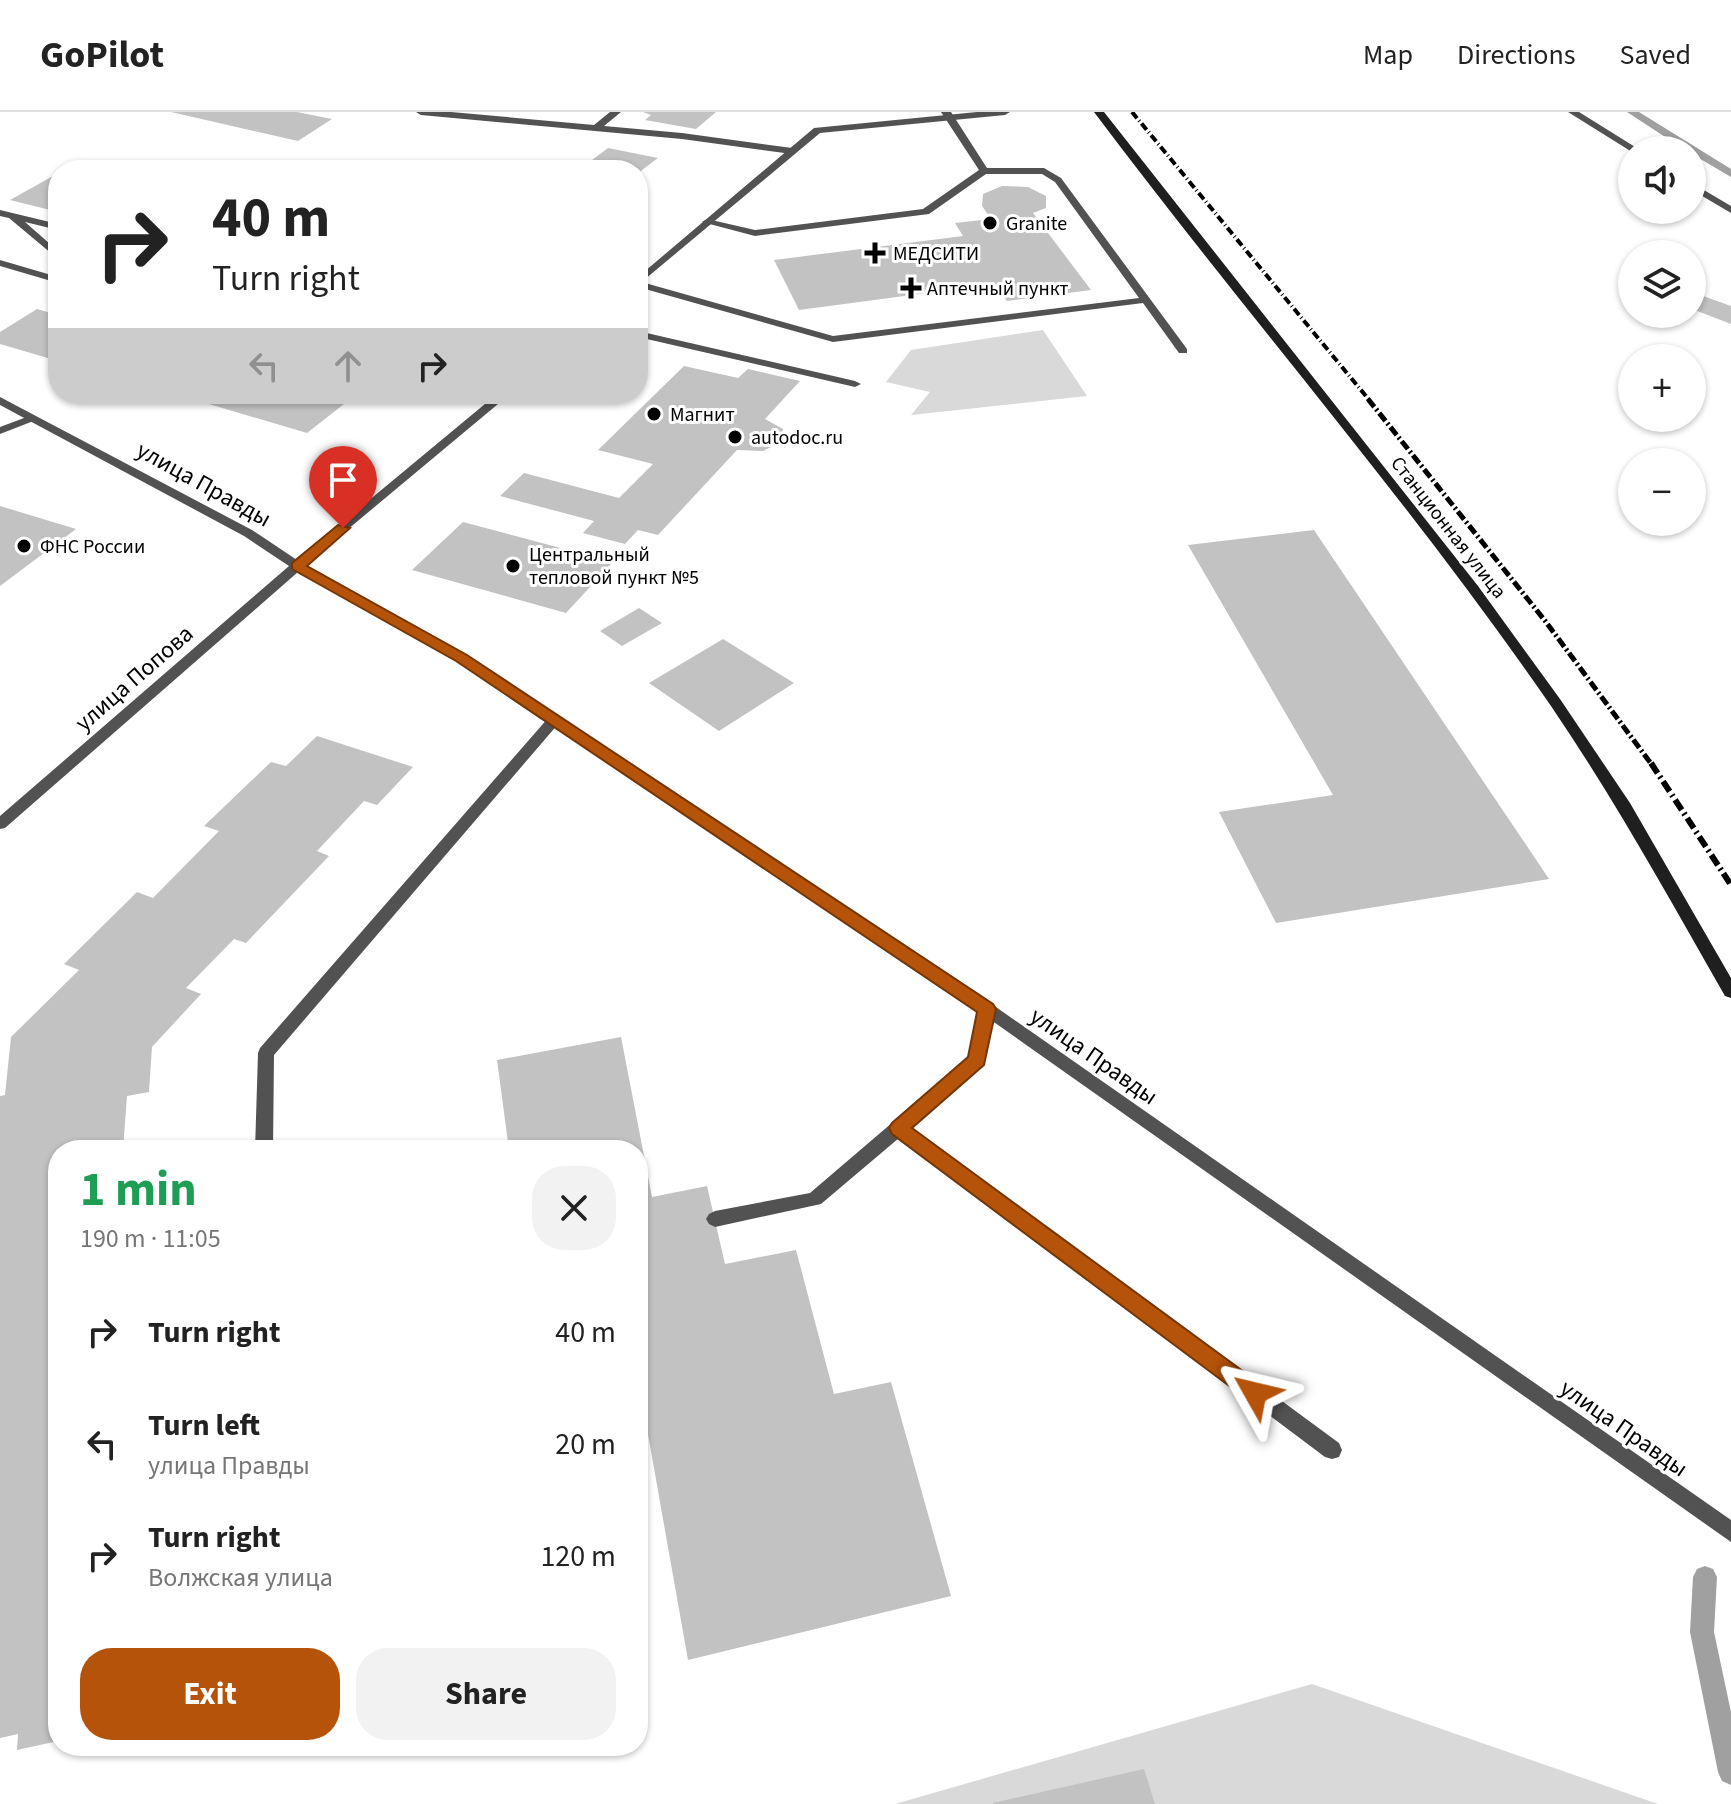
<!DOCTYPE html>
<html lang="en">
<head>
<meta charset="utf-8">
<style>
	:root { --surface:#fff; --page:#f2f2f2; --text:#222; --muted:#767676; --line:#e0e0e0; --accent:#b45309 }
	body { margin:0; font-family:"Source Sans 3",sans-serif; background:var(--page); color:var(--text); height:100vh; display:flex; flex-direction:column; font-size:30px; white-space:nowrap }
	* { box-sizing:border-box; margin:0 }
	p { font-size:26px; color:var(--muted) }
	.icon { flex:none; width:44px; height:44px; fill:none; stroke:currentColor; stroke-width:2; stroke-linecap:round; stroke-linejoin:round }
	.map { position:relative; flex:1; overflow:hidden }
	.sheet { position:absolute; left:48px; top:1028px; width:600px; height:616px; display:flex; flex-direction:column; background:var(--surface); border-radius:32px; box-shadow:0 2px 6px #0004 }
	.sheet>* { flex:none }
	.hud { position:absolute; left:48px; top:48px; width:600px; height:244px; border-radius:32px; box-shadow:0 2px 6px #0004; background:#fff; color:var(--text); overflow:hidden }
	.tools { position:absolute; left:1618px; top:24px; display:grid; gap:16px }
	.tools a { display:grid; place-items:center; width:88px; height:88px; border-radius:50%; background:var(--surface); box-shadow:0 2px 6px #0004; font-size:40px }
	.pin { position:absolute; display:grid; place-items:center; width:68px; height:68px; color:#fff; margin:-82px -34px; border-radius:50% 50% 50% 0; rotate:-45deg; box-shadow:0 0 8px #0007 }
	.pin .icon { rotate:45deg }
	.me { position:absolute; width:88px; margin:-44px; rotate:307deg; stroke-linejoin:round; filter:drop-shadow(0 0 6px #0008) }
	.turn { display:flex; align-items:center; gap:28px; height:168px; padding:0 32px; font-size:36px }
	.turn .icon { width:104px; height:104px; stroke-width:2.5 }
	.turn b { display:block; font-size:56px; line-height:68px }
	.lanes { display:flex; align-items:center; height:76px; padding:0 32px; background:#0003; justify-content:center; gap:40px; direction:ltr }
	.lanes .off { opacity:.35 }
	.round { display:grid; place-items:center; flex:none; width:84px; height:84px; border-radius:32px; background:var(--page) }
	.headline { display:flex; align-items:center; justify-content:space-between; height:136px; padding:0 32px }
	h1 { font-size:48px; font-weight:700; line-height:60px; color:#1e9e55 }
	.button { display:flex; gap:16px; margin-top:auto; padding:16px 32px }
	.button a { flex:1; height:92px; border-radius:32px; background:var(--accent); color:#fff; font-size:32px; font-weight:700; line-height:92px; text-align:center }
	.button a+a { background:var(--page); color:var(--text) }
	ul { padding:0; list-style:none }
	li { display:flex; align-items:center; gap:24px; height:112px; padding:0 32px }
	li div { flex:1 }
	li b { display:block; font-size:30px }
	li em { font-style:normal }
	header { display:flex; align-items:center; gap:48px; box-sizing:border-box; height:112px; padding:0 40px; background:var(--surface); border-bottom:2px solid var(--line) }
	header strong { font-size:38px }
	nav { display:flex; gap:44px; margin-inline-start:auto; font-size:28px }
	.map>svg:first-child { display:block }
	.green { fill:#d9d9d9 }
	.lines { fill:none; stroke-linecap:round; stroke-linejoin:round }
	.stream { fill:#a0a0a0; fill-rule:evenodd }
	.building { fill:#c2c2c2 }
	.lane { fill:#525252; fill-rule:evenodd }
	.street { fill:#525252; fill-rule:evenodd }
	.secondary { fill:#1f1f1f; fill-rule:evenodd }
	.rail-far2 { stroke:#000; stroke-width:4; stroke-dasharray:8 3 1 3; stroke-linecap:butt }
	.rail-far1 { stroke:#000; stroke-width:5; stroke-dasharray:10 3 2 3; stroke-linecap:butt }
	.rail { stroke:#000; stroke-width:6; stroke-dasharray:12 4 2 4; stroke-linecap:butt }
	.route { fill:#b45309; stroke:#753606; stroke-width:2 }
	.poi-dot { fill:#000; stroke:#fff; stroke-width:3 }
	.labels { text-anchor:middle; stroke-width:6; stroke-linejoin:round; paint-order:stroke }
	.far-poi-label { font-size:20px; fill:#000; stroke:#fff; text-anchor:start }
	.far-street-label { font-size:20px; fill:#000; stroke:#fff }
	.street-label { font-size:24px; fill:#000; stroke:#fff }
</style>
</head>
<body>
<header>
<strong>GoPilot</strong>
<nav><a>Map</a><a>Directions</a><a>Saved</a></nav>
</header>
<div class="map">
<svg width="1731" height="1692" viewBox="0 0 1731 1692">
	<rect width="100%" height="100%" fill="#fff"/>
	<!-- green -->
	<path class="green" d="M 1043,218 L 1087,284 L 911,303 L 930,280 L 886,270 L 911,238 Z
		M 1312,1572 L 1658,1692 L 895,1692 Z"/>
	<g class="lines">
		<!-- stream -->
		<path class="stream" d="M 1627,0 L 1639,0 L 1731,57 L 1731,65 L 1692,42 L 1692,38 L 1685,38 Z
			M 1705,1454 L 1713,1457 L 1717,1465 L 1714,1520 L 1731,1600 L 1731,1673 L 1722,1669 L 1718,1660 L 1690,1520 L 1693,1465 L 1697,1457 Z"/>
	</g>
	<!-- building -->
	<path class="building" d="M 171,0 L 297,0 L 332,7 L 298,29 Z
		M 643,0 L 716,0 L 696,17 L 645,8 L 651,3 Z
		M 608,36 L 658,46 L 638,61 L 638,58 L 579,58 Z
		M 53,64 L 58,65 L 58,100 L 10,88 Z
		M 1002,74 L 1028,75 L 1046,84 L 1046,96 L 1033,101 L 1091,178 L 1007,189 L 995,172 L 799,198 L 774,148 L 963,124 L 955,111 L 991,107 L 982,94 L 983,82 Z
		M 1692,180 L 1731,194 L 1731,212 L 1692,197 Z
		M 37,197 L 58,203 L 58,249 L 0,232 L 0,220 Z
		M 684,254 L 738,266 L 748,257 L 800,269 L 765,307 L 783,317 L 781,330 L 763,339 L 737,338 L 658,423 L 638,418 L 625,432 L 583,421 L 594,409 L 500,384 L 524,361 L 619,386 L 653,352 L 598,338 Z
		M 175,282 L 341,282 L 353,285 L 307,321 Z
		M 0,394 L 76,417 L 0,474 Z
		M 463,410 L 613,450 L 566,501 L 412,458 Z
		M 1314,418 L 1549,767 L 1276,811 L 1219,700 L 1333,683 L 1188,433 Z
		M 639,496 L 662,511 L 622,534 L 600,519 Z
		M 723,527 L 794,571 L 719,619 L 649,571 Z
		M 317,624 L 413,655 L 377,693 L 364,689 L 317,739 L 329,744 L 246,831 L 234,827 L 186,876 L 201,882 L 152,935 L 149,980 L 127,984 L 123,1038 L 58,1038 L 58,1629 L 17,1638 L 18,1622 L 0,1626 L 0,984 L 5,983 L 11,925 L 79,858 L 64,852 L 137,780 L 153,786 L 219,719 L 204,714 L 271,650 L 286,654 Z
		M 621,925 L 652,1085 L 707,1074 L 725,1152 L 796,1138 L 834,1282 L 891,1270 L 951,1484 L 688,1548 L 638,1266 L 638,1038 L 509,1038 L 497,948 Z
		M 1144,1657 L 1155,1692 L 993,1692 L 993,1691 Z"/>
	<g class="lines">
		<!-- lane -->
		<path class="lane" d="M 416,0 L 451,0 L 594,13 L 610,0 L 621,0 L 604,14 L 682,21 L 792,36 L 797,39 L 792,42 L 682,27 L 421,3 Z
			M 941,0 L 951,0 L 987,56 L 1044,56 L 1061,66 L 1187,237 L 1187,241 L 1179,241 L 1143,191 L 833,230 L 638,175 L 638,169 L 833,224 L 1139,186 L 1055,70 L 1042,62 L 986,62 L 929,102 L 755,124 L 702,110 L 707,107 L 755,118 L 923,97 L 979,58 Z
			M 0,98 L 58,112 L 58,118 L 25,110 L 58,139 L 58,147 L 9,106 L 0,104 Z
			M 0,148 L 58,165 L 58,171 L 0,154 Z
			M 638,219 L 855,269 L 861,272 L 855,275 L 638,225 Z
			M 32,303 L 38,306 L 36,308 L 0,322 L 0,315 Z
			M 554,603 L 561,608 L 559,611 L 274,943 L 273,1038 L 255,1038 L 258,941 L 260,936 L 549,605 Z
			M 987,891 L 993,893 L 995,897 L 983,953 L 911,1016 L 1339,1331 L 1342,1338 L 1339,1345 L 1332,1347 L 1325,1345 L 899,1026 L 821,1092 L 715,1115 L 709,1112 L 706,1107 L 709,1102 L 715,1099 L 810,1081 L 969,945 L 979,897 L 981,893 Z"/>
		<!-- street -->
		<path class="street" d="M 977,0 L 1010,0 L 1005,3 L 820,21 L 638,173 L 638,165 L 814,16 Z
			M 1568,0 L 1579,0 L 1640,38 L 1632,40 Z
			M 1692,71 L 1731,94 L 1731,101 L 1692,78 Z
			M 497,282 L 510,282 L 305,453 L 466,543 L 993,893 L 1731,1408 L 1731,1430 L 981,901 L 456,549 L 298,460 L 5,716 L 0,717 L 0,704 L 289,454 L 244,424 L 0,293 L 0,285 L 252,418 L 297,448 Z"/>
		<!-- secondary -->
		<path class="secondary" d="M 1094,0 L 1104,0 L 1478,474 L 1560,587 L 1630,691 L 1731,866 L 1731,886 L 1725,884 C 1669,786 1615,688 1551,594 C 1409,388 1244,200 1094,0 Z"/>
		<!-- rail-far2 -->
		<path class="rail-far2" d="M 1132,0 L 1370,289"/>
		<!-- rail-far1 -->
		<path class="rail-far1" d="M 1368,287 L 1546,510 L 1652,653"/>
		<!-- rail -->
		<path class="rail" d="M 1651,651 L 1731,773"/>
	</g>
	<!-- route -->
	<path class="route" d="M 338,413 L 350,416 L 307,454 L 467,543 L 993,892 L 996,897 L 984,953 L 912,1016 L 1263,1274 L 1267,1281 L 1263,1288 L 1255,1291 L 1248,1288 L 892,1022 L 889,1016 L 892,1011 L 968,945 L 977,900 L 456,549 L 292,457 L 292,451 Z"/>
	<!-- markers -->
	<g class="poi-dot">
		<circle cx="990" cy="111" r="8"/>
		<path d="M871 129h8v8h8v8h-8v8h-8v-8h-8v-8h8z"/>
		<path d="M907 164h8v8h8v8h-8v8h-8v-8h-8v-8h8z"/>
		<circle cx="654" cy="302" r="8"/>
		<circle cx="735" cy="325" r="8"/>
		<circle cx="24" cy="434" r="8"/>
		<circle cx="513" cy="454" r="8"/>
	</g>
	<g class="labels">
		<!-- far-poi labels -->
		<g class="far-poi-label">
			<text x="1006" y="118">Granite</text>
			<text x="893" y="148">МЕДСИТИ</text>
			<text x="927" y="183">Аптечный пункт</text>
			<text x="670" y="309">Магнит</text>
			<text x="751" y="332">autodoc.ru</text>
			<text x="40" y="441">ФНС России</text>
			<text x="529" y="449">Центральный<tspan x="529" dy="23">тепловой пункт №5</tspan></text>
		</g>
		<!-- far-street labels -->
		<g class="far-street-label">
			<text transform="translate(1449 415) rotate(52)" y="7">Станционная улица</text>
		</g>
		<!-- street labels -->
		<g class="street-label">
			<text transform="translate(204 372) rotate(29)" y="8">улица Правды</text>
			<text transform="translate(134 566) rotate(-41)" y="8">улица Попова</text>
			<text transform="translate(1094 944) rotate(35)" y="8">улица Правды</text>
			<text transform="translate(1624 1316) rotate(35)" y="8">улица Правды</text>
		</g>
	</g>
</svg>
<div class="tools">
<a><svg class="icon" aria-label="sound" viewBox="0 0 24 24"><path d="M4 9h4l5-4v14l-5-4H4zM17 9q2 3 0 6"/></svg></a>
<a><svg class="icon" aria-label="layers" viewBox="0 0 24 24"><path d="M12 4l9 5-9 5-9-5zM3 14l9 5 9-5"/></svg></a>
<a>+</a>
<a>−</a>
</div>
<div class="pin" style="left:343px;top:416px;background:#d93025"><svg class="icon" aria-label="arrive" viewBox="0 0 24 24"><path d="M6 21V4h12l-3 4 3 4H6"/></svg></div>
<svg class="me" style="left:1255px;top:1281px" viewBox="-20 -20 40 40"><path d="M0-17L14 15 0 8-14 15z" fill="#b45309" stroke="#fff" stroke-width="4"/></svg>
<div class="hud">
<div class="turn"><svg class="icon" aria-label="right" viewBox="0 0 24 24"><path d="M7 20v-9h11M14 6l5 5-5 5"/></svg><div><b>40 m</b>Turn right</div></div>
<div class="lanes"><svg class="icon off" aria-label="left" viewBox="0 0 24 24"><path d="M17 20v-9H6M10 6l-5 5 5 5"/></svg><svg class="icon off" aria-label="ahead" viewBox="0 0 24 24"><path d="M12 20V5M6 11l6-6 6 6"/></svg><svg class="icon" aria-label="right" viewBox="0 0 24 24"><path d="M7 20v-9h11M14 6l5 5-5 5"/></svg></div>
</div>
<section class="sheet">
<div class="headline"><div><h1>1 min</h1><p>190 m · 11:05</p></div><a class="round"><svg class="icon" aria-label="close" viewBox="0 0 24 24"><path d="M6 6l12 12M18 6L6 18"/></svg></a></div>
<ul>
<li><svg class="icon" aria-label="right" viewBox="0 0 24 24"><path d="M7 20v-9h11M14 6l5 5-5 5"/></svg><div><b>Turn right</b></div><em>40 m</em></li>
<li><svg class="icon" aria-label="left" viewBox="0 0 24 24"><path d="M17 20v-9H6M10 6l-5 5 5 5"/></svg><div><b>Turn left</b><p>улица Правды</p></div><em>20 m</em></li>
<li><svg class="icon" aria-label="right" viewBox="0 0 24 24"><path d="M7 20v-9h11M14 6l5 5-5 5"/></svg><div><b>Turn right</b><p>Волжская улица</p></div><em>120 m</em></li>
</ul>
<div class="button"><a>Exit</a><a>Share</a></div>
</section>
</div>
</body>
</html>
